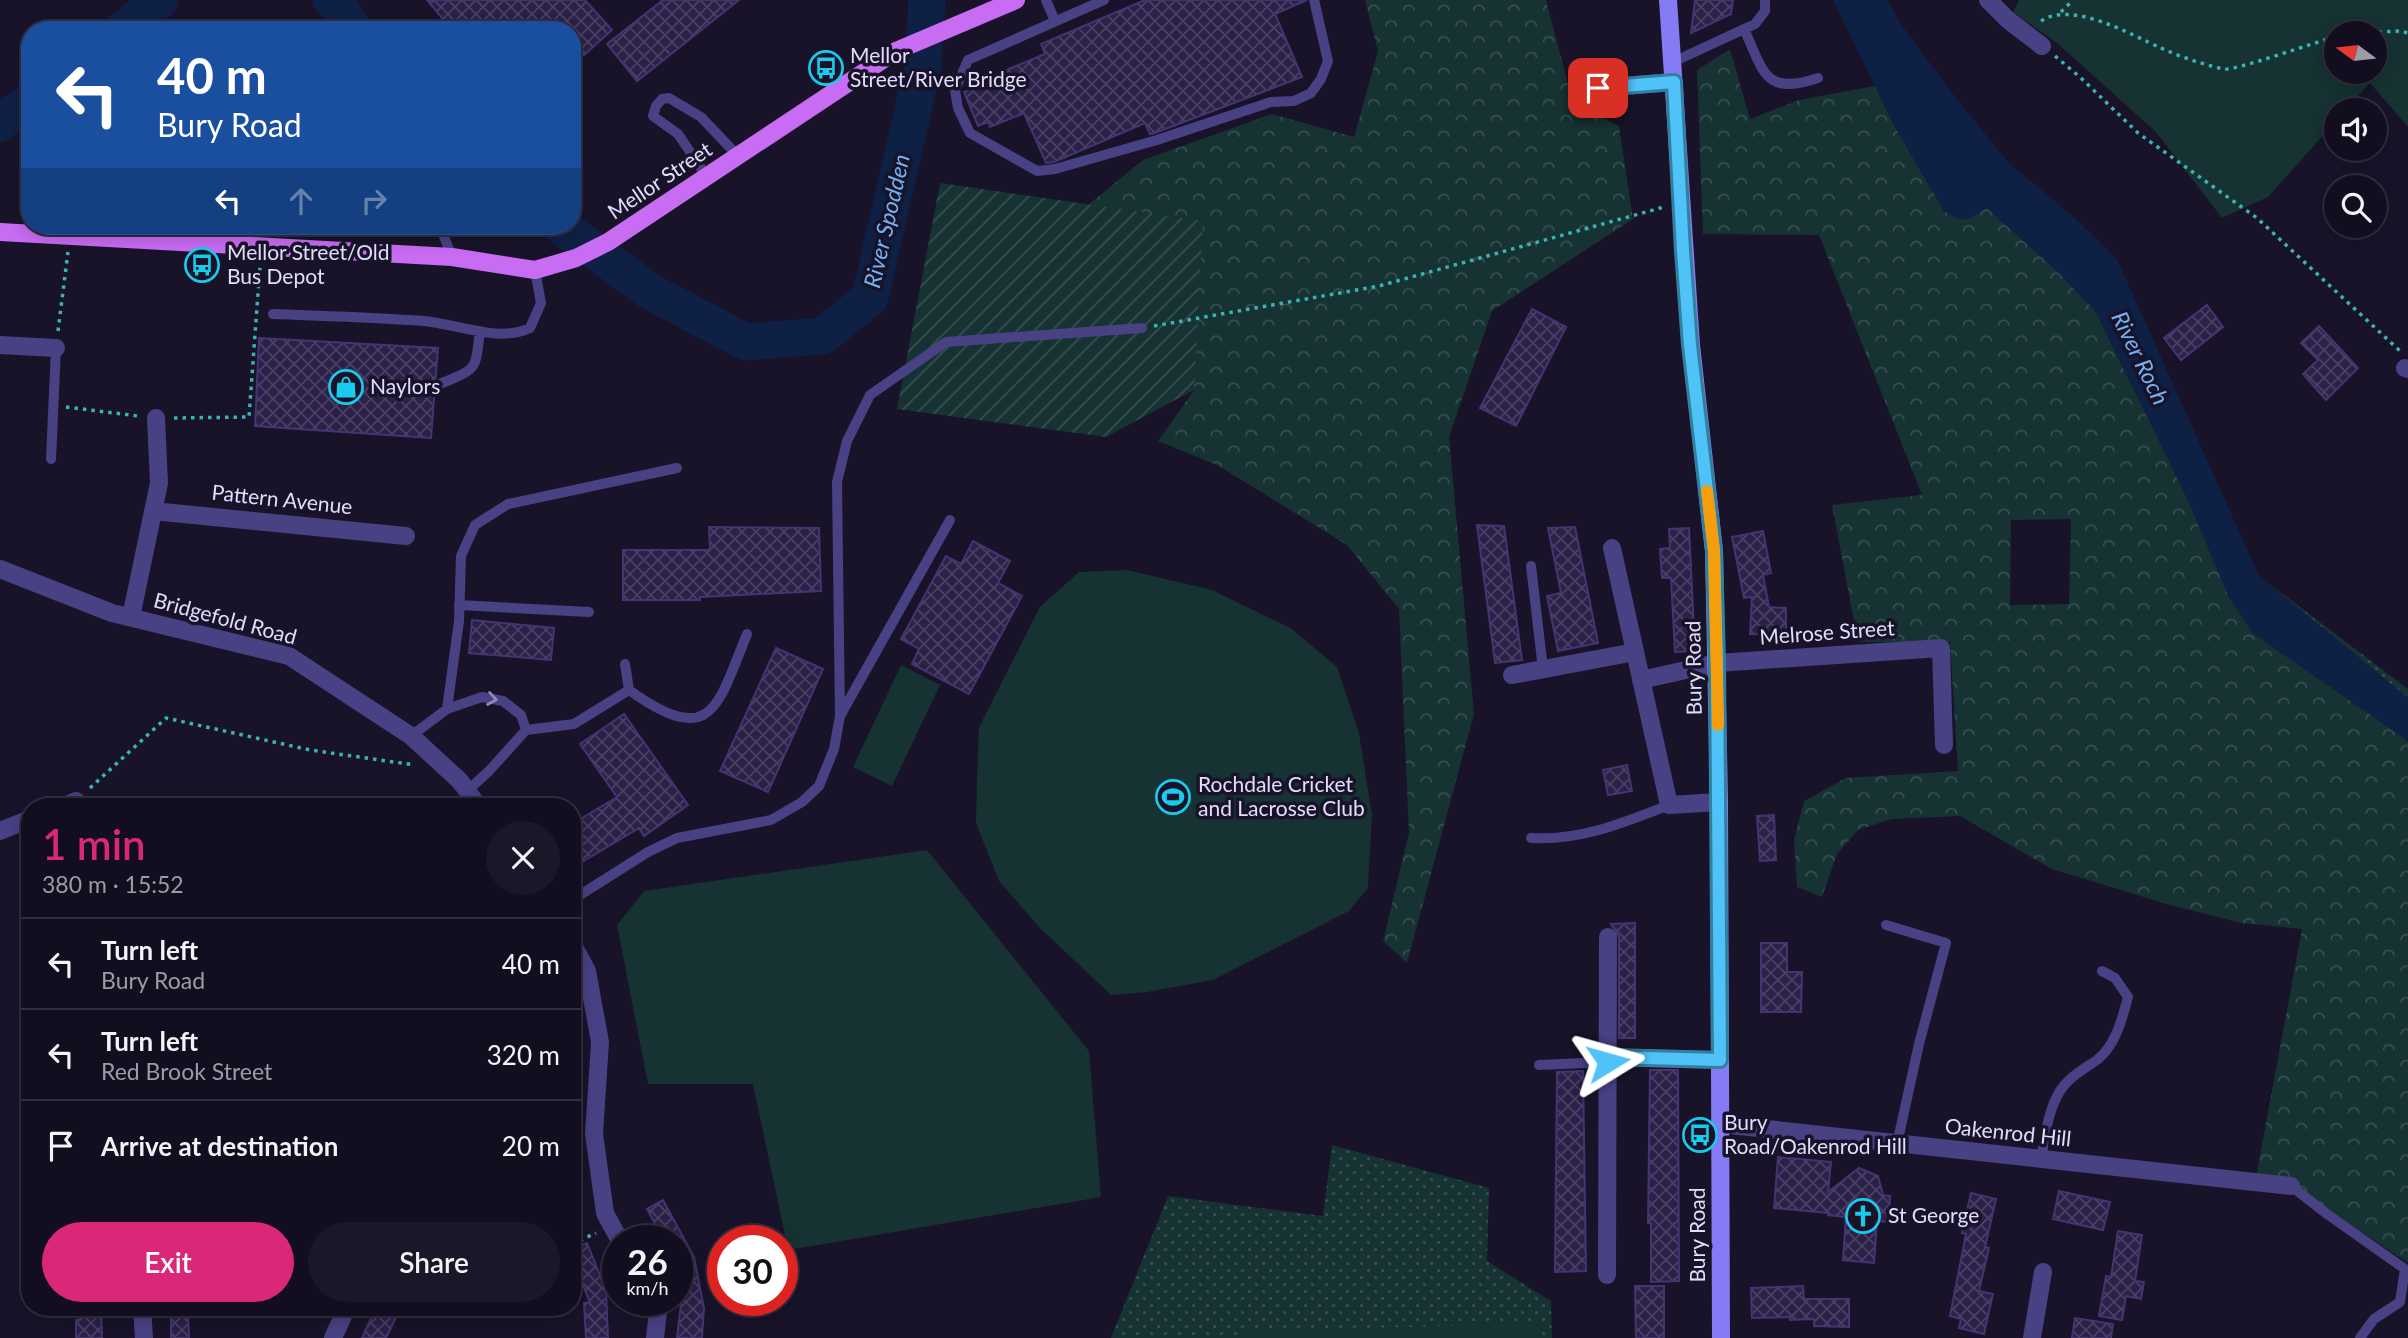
<!DOCTYPE html>
<html lang="en">
<head>
<meta charset="utf-8">
<style>
	:root { --surface:#120e1f; --page:#1b1728; --text:#f1f3f6; --muted:#9c9ca4; --line:#312e3d; --accent:#db2777 }
	body { margin:0; font-family:Lato,sans-serif; background:var(--page); color:var(--text); height:100vh; display:flex; flex-direction:column; font-size:26px; white-space:nowrap }
	* { box-sizing:border-box; margin:0 }
	p { font-size:23px; color:var(--muted) }
	.icon { flex:none; width:38px; height:38px; fill:none; stroke:currentColor; stroke-width:2; stroke-linecap:round; stroke-linejoin:round }
	.map { position:relative; flex:1; overflow:hidden }
	.details { position:absolute; left:21px; top:798px; width:560px; height:518px; display:flex; flex-direction:column; background:var(--surface); border-radius:28px; box-shadow:0 4px 18px #0003,0 0 0 2px var(--line) }
	.details>* { flex:none }
	.top-card { position:absolute; left:21px; top:21px; width:560px; height:214px; border-radius:28px; box-shadow:0 4px 18px #0003,0 0 0 2px var(--line); background:#1a4fa0; color:#fff; overflow:hidden }
	.needle { width:46px; rotate:285deg }
	.tools { position:absolute; left:2324px; top:21px; display:grid; gap:14px }
	.tools a { display:grid; place-items:center; width:63px; height:63px; border-radius:50%; background:var(--surface); box-shadow:0 4px 18px #0003,0 0 0 2px var(--line); font-size:35px }
	.speed { position:absolute; left:602px; top:1225px; display:flex; gap:14px; font-size:35px; font-weight:700; text-align:center }
	.speed>* { display:grid; place-content:center; width:91px; height:91px; border-radius:50%; background:var(--surface); box-shadow:0 4px 18px #0003,0 0 0 2px var(--line); line-height:1 }
	.speed small { font-size:18px; font-weight:400 }
	.speed .limit { border:10px solid #d22; background:#fff; color:#111 }
	.pin { position:absolute; display:grid; place-items:center; width:60px; height:60px; color:#fff; margin:-30px; border-radius:14px; box-shadow:0 4px 10px #0006 }
	.me { position:absolute; width:77px; margin:-38px; rotate:82deg; stroke-linejoin:round; filter:drop-shadow(0 0 5px #0008) }
	.turn { display:flex; align-items:center; gap:24px; height:147px; padding:0 21px; font-size:32px }
	.turn .icon { width:91px; height:91px; stroke-width:2.5 }
	.turn b { display:block; font-size:49px; line-height:60px }
	.lanes { display:flex; align-items:center; height:66px; padding:0 21px; background:#0003; justify-content:center; gap:35px; direction:ltr }
	.lanes .off { opacity:.35 }
	.round { display:grid; place-items:center; flex:none; width:74px; height:74px; border-radius:37px; background:var(--page) }
	.head { display:flex; align-items:center; justify-content:space-between; height:119px; padding:0 21px }
	h1 { font-size:42px; font-weight:600; line-height:52px; color:var(--accent) }
	.cta { display:flex; gap:14px; margin-top:auto; padding:14px 21px }
	.cta a { flex:1; height:80px; border-radius:42px; background:var(--accent); color:#fff; font-size:28px; font-weight:600; line-height:80px; text-align:center }
	.cta a+a { background:var(--page); color:var(--text) }
	ul { padding:0; list-style:none }
	li { display:flex; align-items:center; gap:21px; height:91px; padding:0 21px; border-top:2px solid var(--line) }
	li div { flex:1 }
	li b { display:block; font-size:26px }
	li em { font-style:normal }
	.map>svg:first-child { display:block }
	.grass { fill:url(#grass-dots) }
	.forest { fill:url(#forest-crowns); fill-rule:evenodd }
	.park { fill:#163232; fill-rule:evenodd }
	.garden { fill:url(#garden-furrows) }
	.water { fill:#0f2045 }
	.lines { fill:none; stroke-linecap:round; stroke-linejoin:round }
	.river { stroke:#0f2045; stroke-width:37 }
	.building { fill:url(#building-cross-hatch); stroke:#443472; stroke-width:2 }
	.path { stroke:#3ab3b3; stroke-width:3.5; stroke-dasharray:3.5 5; stroke-linecap:butt }
	.lane { stroke:#484184; stroke-width:10 }
	.street { stroke:#484184; stroke-width:18 }
	.secondary { stroke:#857bf5; stroke-width:18 }
	.primary { stroke:#c96cf4; stroke-width:18 }
	.oneway { stroke:#8d87ba }
	.route-casing { stroke:#337fa1; stroke-width:18 }
	.route { stroke:#4fc3f7; stroke-width:12 }
	.slow { stroke:#f59e0b; stroke-width:12 }
	.labels { text-anchor:middle; stroke-width:7; stroke-linejoin:round; paint-order:stroke }
	.poi-label { font-size:21px; fill:#e2ddfc; stroke:#181329; text-anchor:start }
	.street-label { font-size:21px; fill:#e2ddfc; stroke:#181329 }
	.water-label { font-size:23px; font-style:italic; fill:#73b1f4; stroke:#181329 }
</style>
</head>
<body>
<div class="map">
<svg width="2408" height="1338" viewBox="0 0 2408 1338">
	<defs>
		<pattern id="grass-dots" width="8" height="8" patternUnits="userSpaceOnUse" patternTransform="scale(1.75)"><rect width="8" height="8" fill="#163232"/><path d="M2 2h.1M6 6h.1" fill="none" stroke="#384f51" stroke-width="1.8" stroke-linecap="round"/></pattern>
		<pattern id="forest-crowns" width="20" height="18" patternUnits="userSpaceOnUse" patternTransform="scale(1.75)"><rect width="20" height="18" fill="#163232"/><path d="M2 6a3 3 0 1 1 6 0M12 15a3 3 0 1 1 6 0" fill="none" stroke="#384f51"/></pattern>
		<pattern id="garden-furrows" width="10" height="10" patternUnits="userSpaceOnUse" patternTransform="scale(1.75)"><rect width="10" height="10" fill="#163232"/><path d="M-1 1l2-2M0 10L10 0M9 11l2-2" fill="none" stroke="#384f51"/></pattern>
		<pattern id="building-cross-hatch" width="8" height="8" patternUnits="userSpaceOnUse" patternTransform="scale(1.75)"><rect width="8" height="8" fill="#2b2048"/><path d="M0 0l8 8M0 8l8-8" fill="none" stroke="#494063"/></pattern>
	</defs>
	<rect width="100%" height="100%" fill="#181329"/>
	<!-- grass -->
	<path class="grass" d="M 2259,576 L 2408,689 L 2408,698 Z
		M 1332,1145 L 1489,1188 L 1487,1261 L 1551,1301 L 1552,1338 L 1111,1338 L 1168,1196 L 1323,1216 Z"/>
	<!-- forest -->
	<path class="forest" d="M 1365,0 L 1546,0 L 1573,103 L 1619,126 L 1633,219 L 1492,311 L 1449,437 L 1474,714 L 1407,963 L 1383,941 L 1409,833 L 1399,609 L 1347,545 L 1217,465 L 1158,441 L 1194,390 L 1088,205 L 1143,160 L 1272,114 L 1354,137 L 1378,51 Z
		M 1730,49 L 1750,119 L 1799,100 L 1875,86 L 1894,125 L 1944,211 L 1987,208 L 2058,272 L 2096,312 L 2188,500 L 2229,597 L 2253,633 L 2408,741 L 2408,1263 L 2305,1194 L 2254,1188 L 2302,929 L 2241,923 L 2170,905 L 2052,869 L 1960,816 L 1891,819 L 1858,830 L 1837,854 L 1822,897 L 1797,887 L 1794,840 L 1804,801 L 1846,778 L 1958,771 L 1950,642 L 1858,642 L 1832,505 L 1922,495 L 1819,235 L 1703,234 L 1697,70 ZM 2071,519 L 2069,604 L 2010,605 L 2011,520 Z"/>
	<!-- park -->
	<path class="park" d="M 2019,0 L 2408,0 L 2408,127 L 2370,83 L 2345,110 L 2336,110 L 2336,121 L 2268,197 L 2222,218 L 2156,132 L 2057,43 L 2013,12 ZM 2336,33 L 2375,33 L 2375,72 L 2336,72 Z
		M 1127,570 L 1212,590 L 1292,629 L 1337,667 L 1359,733 L 1372,815 L 1368,888 L 1349,911 L 1213,980 L 1147,992 L 1111,995 L 1040,928 L 999,881 L 976,823 L 977,779 L 979,727 L 1040,607 L 1079,572 Z
		M 901,665 L 940,685 L 892,786 L 853,767 Z
		M 927,850 L 1089,1051 L 1101,1197 L 788,1250 L 753,1084 L 648,1084 L 617,925 L 644,891 Z
		M 1542,1324 L 1542,1338 L 1239,1338 L 1239,1331 Z"/>
	<!-- garden -->
	<path class="garden" d="M 940,183 L 1203,221 L 1194,390 L 1106,437 L 897,409 Z"/>
	<!-- water -->
	<path class="water" d="M 1833,0 L 1888,0 L 1900,23 L 1959,102 L 2009,163 L 2075,218 L 2117,259 L 2259,576 L 2408,698 L 2408,741 L 2253,633 L 2229,597 L 2188,500 L 2096,312 L 2058,272 L 1987,208 C 1968,220 1964,225 1944,211 L 1894,125 Z"/>
	<g class="lines">
		<!-- river -->
		<path class="river" d="M 331,0 L 339,6 L 354,30
			M 122,30 L 160,0
			M 0,123 L 30,101
			M 561,226 L 651,292 L 746,342 L 823,336 L 870,298 L 923,66 L 927,0"/>
	</g>
	<!-- building -->
	<path class="building" d="M 427,0 L 585,0 L 612,30 L 584,55 L 583,54 L 572,63 L 572,30 L 452,30 Z
		M 663,0 L 739,0 L 637,81 L 607,44 Z
		M 1145,0 L 1307,0 L 1275,14 L 1302,77 L 1155,133 L 1150,134 L 1145,123 L 1054,162 L 1046,163 L 1024,113 L 990,127 L 988,122 L 978,126 L 964,92 L 976,87 L 975,83 L 1045,54 L 1041,44 Z
		M 1695,0 L 1733,0 L 1731,14 L 1691,33 Z
		M 2207,305 L 2223,327 L 2181,360 L 2164,338 Z
		M 1532,309 L 1566,327 L 1516,426 L 1480,408 Z
		M 2319,326 L 2358,368 L 2326,400 L 2303,374 L 2318,360 L 2301,343 Z
		M 259,338 L 438,348 L 431,438 L 255,426 Z
		M 1477,525 L 1504,526 L 1522,660 L 1495,663 Z
		M 709,527 L 819,528 L 821,591 L 700,597 L 700,600 L 623,600 L 623,550 L 710,550 Z
		M 1575,527 L 1598,643 L 1558,651 L 1547,596 L 1561,593 L 1548,528 Z
		M 1689,528 L 1695,651 L 1675,652 L 1671,578 L 1662,578 L 1660,549 L 1670,548 L 1669,529 Z
		M 1763,531 L 1771,573 L 1763,575 L 1769,607 L 1786,608 L 1786,635 L 1750,634 L 1752,597 L 1744,598 L 1732,537 Z
		M 973,541 L 1010,561 L 998,583 L 1022,596 L 969,694 L 912,664 L 919,649 L 901,639 L 946,556 L 961,564 Z
		M 472,620 L 554,628 L 551,660 L 469,653 Z
		M 776,648 L 823,669 L 768,792 L 720,771 Z
		M 624,714 L 688,805 L 644,836 L 639,828 L 572,868 L 572,824 L 617,797 L 580,744 Z
		M 1627,765 L 1632,791 L 1608,795 L 1603,770 Z
		M 1774,815 L 1776,860 L 1760,861 L 1757,816 Z
		M 1635,923 L 1635,1038 L 1619,1038 L 1619,937 L 1611,924 Z
		M 1761,943 L 1787,943 L 1787,972 L 1802,972 L 1801,1012 L 1761,1012 Z
		M 1650,1070 L 1678,1070 L 1679,1281 L 1651,1282 L 1651,1223 L 1648,1223 Z
		M 1583,1071 L 1586,1271 L 1555,1272 L 1557,1072 Z
		M 1778,1157 L 1831,1162 L 1828,1192 L 1859,1168 L 1878,1176 L 1883,1195 L 1890,1196 L 1889,1222 L 1877,1221 L 1874,1263 L 1843,1260 L 1846,1217 L 1828,1215 L 1828,1213 L 1774,1208 Z
		M 2059,1191 L 2110,1202 L 2103,1230 L 2053,1219 Z
		M 1971,1193 L 1996,1199 L 1985,1247 L 1989,1248 L 1979,1291 L 1993,1294 L 1984,1334 L 1959,1328 L 1961,1319 L 1950,1316 L 1966,1234 L 1962,1233 Z
		M 663,1200 L 694,1257 L 704,1308 L 702,1338 L 677,1338 L 682,1294 L 677,1268 L 677,1241 L 664,1241 L 647,1209 Z
		M 2118,1231 L 2142,1235 L 2135,1281 L 2144,1282 L 2141,1299 L 2126,1296 L 2122,1320 L 2099,1316 L 2106,1276 L 2111,1277 Z
		M 587,1243 L 606,1290 L 608,1338 L 586,1338 L 584,1303 L 590,1302 L 572,1258 L 572,1249 Z
		M 1635,1286 L 1664,1286 L 1664,1338 L 1636,1338 Z
		M 1803,1286 L 1804,1299 L 1849,1299 L 1849,1327 L 1814,1326 L 1814,1319 L 1790,1320 L 1790,1317 L 1752,1318 L 1751,1288 Z
		M 79,1307 L 101,1307 L 102,1338 L 76,1338 L 76,1320 L 79,1320 Z
		M 171,1307 L 188,1307 L 189,1338 L 171,1338 Z
		M 376,1307 L 401,1307 L 386,1338 L 362,1338 Z
		M 2075,1318 L 2113,1324 L 2111,1338 L 2072,1338 Z"/>
	<g class="lines">
		<!-- path -->
		<path class="path" d="M 2061,12 L 2073,0
			M 2041,21 C 2073,0 2131,35 2161,48 C 2181,57 2202,64 2223,69 C 2233,72 2317,41 2336,37
			M 2353,33 L 2400,31 L 2408,33
			M 2055,56 L 2081,78 L 2138,133 L 2257,218 L 2400,351
			M 1154,326 L 1379,286 L 1664,207
			M 58,331 L 68,252
			M 66,407 L 138,416
			M 174,418 L 249,417 L 260,266
			M 90,788 L 166,718 L 310,750 L 415,765
			M 572,1244 L 596,1233"/>
		<!-- lane -->
		<path class="lane" d="M 1046,0 L 1055,21
			M 1104,0 L 968,60 L 955,90 L 958,108 L 970,133 L 1037,171 L 1055,169 L 1157,140 L 1271,102 L 1294,101 L 1311,93 L 1321,79 L 1328,61 L 1314,0
			M 1744,29 C 1764,72 1764,96 1818,78
			M 1673,62 L 1755,24 L 1765,11 L 1765,0
			M 707,177 L 678,134 L 653,116 L 656,106 L 662,99 L 669,98 L 701,117 L 738,156
			M 440,226 L 452,257
			M 273,314 C 323,316 374,317 424,321 C 458,324 498,343 530,328 L 541,303 L 535,270
			M 442,383 C 479,368 475,369 480,331
			M 51,459 L 56,348
			M 1531,566 L 1543,669
			M 459,605 L 589,612
			M 629,690 C 712,749 717,708 747,634
			M 447,709 L 459,621 L 461,556 L 475,525 L 508,504 L 677,468
			M 840,716 L 837,482 L 847,441 L 870,395 L 946,342 L 1142,328
			M 526,730 L 574,724 L 629,690 L 625,664
			M 411,736 L 447,709 L 482,697 L 503,701 L 521,715 L 526,730 L 489,771 L 467,791
			M 1531,838 C 1580,841 1623,823 1669,805
			M 572,900 L 648,852 L 677,838 L 771,820 L 802,802 L 819,786 L 834,749 L 840,716 L 950,520
			M 1886,925 L 1946,943 L 1919,1044 L 1897,1144
			M 1539,1065 L 1607,1062
			M 2041,1159 C 2045,1137 2048,1110 2060,1091 C 2069,1077 2084,1069 2097,1060 C 2116,1045 2122,1019 2128,997 L 2115,978 L 2102,971
			M 2291,1186 L 2327,1214 L 2405,1269 L 2400,1302 L 2374,1319 L 2360,1338"/>
		<!-- street -->
		<path class="street" d="M 1988,0 L 2007,19 L 2042,46
			M 1598,88 L 1674,82
			M 0,345 L 56,348
			M 2405,368 L 2408,369
			M 153,511 L 406,536
			M 1612,548 L 1669,805 L 1719,802
			M 0,569 L 112,613 L 289,656 L 411,736 L 460,781 L 479,807
			M 131,617 L 159,483 L 156,418
			M 1512,675 L 1635,652
			M 1641,680 L 1717,663 L 1941,648 L 1944,745
			M 61,807 L 76,801 L 79,807
			M 0,831 L 30,819
			M 572,943 L 587,971 L 600,1042 L 594,1134 L 605,1213 L 620,1241
			M 1607,1057 L 1720,1060
			M 1721,1124 L 2291,1186
			M 1607,1275 L 1608,937
			M 652,1300 L 658,1311 L 655,1338
			M 142,1307 L 144,1338
			M 333,1338 L 347,1307
			M 2032,1338 L 2043,1272"/>
		<!-- secondary -->
		<path class="secondary" d="M 1668,0 L 1691,345 L 1714,551 L 1719,802 L 1721,1338"/>
		<!-- primary -->
		<path class="primary" d="M 0,232 L 452,257 L 535,270 L 576,258 L 608,242 L 896,51 L 1016,0"/>
	</g>
	<!-- one-way arrows -->
	<defs><path id="oneway-chevron" d="M-2-3.5L2.5 0L-2 3.5" fill="none" stroke-width="1.6" stroke-linecap="round" stroke-linejoin="round" transform="scale(1.75)"/></defs>
	<use class="oneway" href="#oneway-chevron" transform="translate(492 699) rotate(10)"/>
	<g class="lines">
		<!-- route casing -->
		<g class="route-casing">
			<path id="route" d="M 1598,88 L 1674,82 L 1683,251 L 1690,345 L 1714,551 L 1717,663 L 1720,1060 L 1607,1057 L 1608,1062"/>
		</g>
		<!-- route -->
		<use href="#route" class="route"/>
		<!-- slow -->
		<path class="slow" d="M 1707,491 L 1714,551 L 1718,725"/>
	</g>
	<!-- icons -->
	<defs>
		<g id="bus-ring" transform="scale(1.75)"><circle r="9.5" fill="#181329" stroke="#18ccee" stroke-width="1.5"/><path d="M-5-6H5V4H4V6H2V4H-2V6H-4V4H-5ZM-3.5-4V0h7V-4ZM-3.5 1.2v1.5H-2V1.2ZM2 1.2v1.5H3.5V1.2Z" fill="#18ccee"/></g>
		<g id="shop-ring" transform="scale(1.75)"><circle r="9.5" fill="#181329" stroke="#18ccee" stroke-width="1.5"/><path d="M-5-2.5h2.3a2.7 3.5 0 0 1 5.4 0H5L5.5 6h-11ZM-1.5-2.5h3a1.5 2.3 0 0 0-3 0Z" fill="#18ccee"/></g>
		<g id="stadium-ring" transform="scale(1.75)"><circle r="9.5" fill="#181329" stroke="#18ccee" stroke-width="1.5"/><path d="M0-5a6.5 5 0 1 0 0 10a6.5 5 0 1 0 0-10ZM-3.5-1.8h7v3.6h-7Z" fill="#18ccee"/></g>
		<g id="church-ring" transform="scale(1.75)"><circle r="9.5" fill="#181329" stroke="#18ccee" stroke-width="1.5"/><path d="M-1.2-6h2.4v3.5h3.3v2.4h-3.3V6h-2.4V-.1h-3.3v-2.4h3.3Z" fill="#18ccee"/></g>
	</defs>
	<g fill-rule="evenodd">
		<use href="#bus-ring" x="826" y="68"/>
		<use href="#bus-ring" x="202" y="265"/>
		<use href="#shop-ring" x="346" y="387"/>
		<use href="#stadium-ring" x="1173" y="797"/>
		<use href="#bus-ring" x="1700" y="1135"/>
		<use href="#church-ring" x="1863" y="1216"/>
	</g>
	<g class="labels">
		<!-- poi labels -->
		<g class="poi-label">
			<text x="850" y="63">Mellor<tspan x="850" dy="24">Street/River Bridge</tspan></text>
			<text x="227" y="260">Mellor Street/Old<tspan x="227" dy="24">Bus Depot</tspan></text>
			<text x="370" y="394">Naylors</text>
			<text x="1198" y="792">Rochdale Cricket<tspan x="1198" dy="24">and Lacrosse Club</tspan></text>
			<text x="1724" y="1130">Bury<tspan x="1724" dy="24">Road/Oakenrod Hill</tspan></text>
			<text x="1888" y="1223">St George</text>
		</g>
		<!-- street labels -->
		<g class="street-label">
			<text transform="translate(660 181) rotate(-34)" y="7">Mellor Street</text>
			<text transform="translate(282 500) rotate(6)" y="7">Pattern Avenue</text>
			<text transform="translate(225 619) rotate(15)" y="7">Bridgefold Road</text>
			<text transform="translate(1827 633) rotate(-4)" y="7">Melrose Street</text>
			<text transform="translate(1694 668) rotate(-91)" y="7">Bury Road</text>
			<text transform="translate(2008 1133) rotate(6)" y="7">Oakenrod Hill</text>
			<text transform="translate(1698 1235) rotate(-90)" y="7">Bury Road</text>
		</g>
		<!-- water labels -->
		<g class="water-label">
			<text transform="translate(887 221) rotate(-77)" y="8">River Spodden</text>
			<text transform="translate(2140 358) rotate(64)" y="8">River Roch</text>
		</g>
	</g>
</svg>
<div class="tools">
<a><svg class="needle" viewBox="-14 -14 28 28"><path d="M0-13l5 13h-10z" fill="#e53935"/><path d="M0 13l5-13h-10z" fill="#9c9ca4"/></svg></a>
<a><svg class="icon" aria-label="sound" viewBox="0 0 24 24"><path d="M4 9h4l5-4v14l-5-4H4zM17 9q2 3 0 6"/></svg></a>
<a><svg class="icon" aria-label="search" viewBox="0 0 24 24"><circle cx="10" cy="10" r="6"/><path d="M15 15l6 6"/></svg></a>
</div>
<div class="speed"><div>26<small>km/h</small></div><div class="limit">30</div></div>
<div class="pin" style="left:1598px;top:88px;background:#d93025"><svg class="icon" aria-label="arrive" viewBox="0 0 24 24"><path d="M6 21V4h12l-3 4 3 4H6"/></svg></div>
<svg class="me" style="left:1608px;top:1062px" viewBox="-20 -20 40 40"><path d="M0-17L14 15 0 8-14 15z" fill="#4fc3f7" stroke="#fff" stroke-width="4"/></svg>
<div class="top-card">
<div class="turn"><svg class="icon" aria-label="left" viewBox="0 0 24 24"><path d="M17 20v-9H6M10 6l-5 5 5 5"/></svg><div><b>40 m</b>Bury Road</div></div>
<div class="lanes"><svg class="icon" aria-label="left" viewBox="0 0 24 24"><path d="M17 20v-9H6M10 6l-5 5 5 5"/></svg><svg class="icon off" aria-label="ahead" viewBox="0 0 24 24"><path d="M12 20V5M6 11l6-6 6 6"/></svg><svg class="icon off" aria-label="right" viewBox="0 0 24 24"><path d="M7 20v-9h11M14 6l5 5-5 5"/></svg></div>
</div>
<section class="details">
<div class="head"><div><h1>1 min</h1><p>380 m · 15:52</p></div><a class="round"><svg class="icon" aria-label="close" viewBox="0 0 24 24"><path d="M6 6l12 12M18 6L6 18"/></svg></a></div>
<ul>
<li><svg class="icon" aria-label="left" viewBox="0 0 24 24"><path d="M17 20v-9H6M10 6l-5 5 5 5"/></svg><div><b>Turn left</b><p>Bury Road</p></div><em>40 m</em></li>
<li><svg class="icon" aria-label="left" viewBox="0 0 24 24"><path d="M17 20v-9H6M10 6l-5 5 5 5"/></svg><div><b>Turn left</b><p>Red Brook Street</p></div><em>320 m</em></li>
<li><svg class="icon" aria-label="arrive" viewBox="0 0 24 24"><path d="M6 21V4h12l-3 4 3 4H6"/></svg><div><b>Arrive at destination</b></div><em>20 m</em></li>
</ul>
<div class="cta"><a>Exit</a><a>Share</a></div>
</section>
</div>
</body>
</html>
